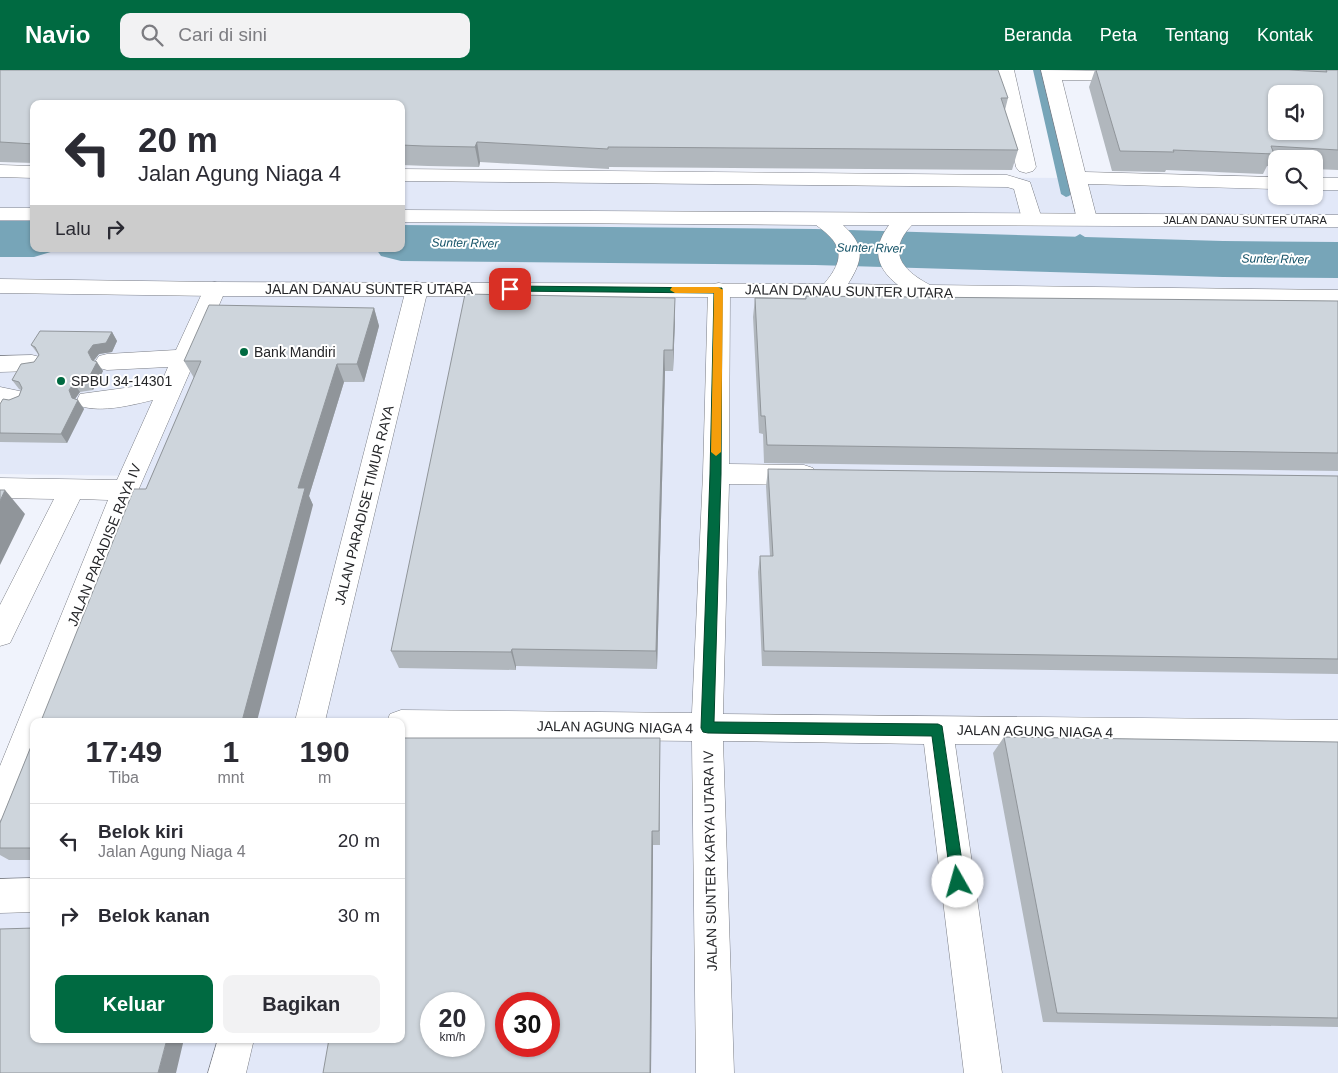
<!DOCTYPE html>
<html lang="id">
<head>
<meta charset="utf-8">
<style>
	:root { --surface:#fff; --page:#f2f2f3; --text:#2b2b33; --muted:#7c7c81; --line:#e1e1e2; --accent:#006a41 }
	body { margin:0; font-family:Arial,sans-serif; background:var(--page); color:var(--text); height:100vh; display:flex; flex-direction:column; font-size:19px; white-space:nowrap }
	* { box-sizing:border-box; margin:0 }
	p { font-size:16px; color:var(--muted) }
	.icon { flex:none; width:28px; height:28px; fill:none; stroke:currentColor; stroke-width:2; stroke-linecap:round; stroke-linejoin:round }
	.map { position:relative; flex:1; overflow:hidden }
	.side { position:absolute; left:30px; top:648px; width:375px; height:325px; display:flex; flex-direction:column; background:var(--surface); border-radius:10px; box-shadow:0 1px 4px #0004 }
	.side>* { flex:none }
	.guide { position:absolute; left:30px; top:30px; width:375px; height:152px; border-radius:10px; box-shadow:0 1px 4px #0004; background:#fff; color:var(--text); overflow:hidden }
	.buttons { position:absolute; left:1268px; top:15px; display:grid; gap:10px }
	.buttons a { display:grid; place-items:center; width:55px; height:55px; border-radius:10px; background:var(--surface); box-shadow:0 1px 4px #0004; font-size:25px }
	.speed { position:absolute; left:420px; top:922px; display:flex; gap:10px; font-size:25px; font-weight:700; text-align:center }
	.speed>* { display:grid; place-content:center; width:65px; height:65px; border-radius:50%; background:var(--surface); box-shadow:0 1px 4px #0004; line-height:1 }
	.speed small { font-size:12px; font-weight:400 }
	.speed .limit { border:8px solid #d22; background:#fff; color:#111 }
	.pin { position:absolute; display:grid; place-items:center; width:42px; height:42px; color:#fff; margin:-21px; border-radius:10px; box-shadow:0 2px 8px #0006 }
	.me { position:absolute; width:55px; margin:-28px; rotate:353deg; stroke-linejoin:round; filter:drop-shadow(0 0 4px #0008) }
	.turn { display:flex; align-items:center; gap:18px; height:105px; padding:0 25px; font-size:22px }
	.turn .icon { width:65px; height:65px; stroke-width:2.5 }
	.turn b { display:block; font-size:35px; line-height:42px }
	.then { display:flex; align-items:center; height:48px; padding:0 25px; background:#0003; gap:10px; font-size:19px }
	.eta { display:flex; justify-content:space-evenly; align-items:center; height:85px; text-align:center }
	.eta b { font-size:30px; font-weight:800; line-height:35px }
	.primary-button { display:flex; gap:10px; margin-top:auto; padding:10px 25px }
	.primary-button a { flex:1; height:58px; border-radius:10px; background:var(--accent); color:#fff; font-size:20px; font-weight:800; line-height:58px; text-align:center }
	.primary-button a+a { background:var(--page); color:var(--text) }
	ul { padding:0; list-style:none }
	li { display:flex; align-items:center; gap:15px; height:75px; padding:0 25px; border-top:1px solid var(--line) }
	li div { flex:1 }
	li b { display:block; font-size:19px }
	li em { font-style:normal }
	header { display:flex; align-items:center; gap:30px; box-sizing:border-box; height:70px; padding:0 25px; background:var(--accent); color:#fff }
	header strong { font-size:24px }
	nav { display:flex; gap:28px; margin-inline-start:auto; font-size:18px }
	.search { width:350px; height:45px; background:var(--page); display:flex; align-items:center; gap:12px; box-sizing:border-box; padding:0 18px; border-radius:10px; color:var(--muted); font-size:19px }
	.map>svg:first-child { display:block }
	.built { fill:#e2e8f8; fill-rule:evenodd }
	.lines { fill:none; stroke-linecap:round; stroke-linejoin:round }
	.stream { fill:#77a5b8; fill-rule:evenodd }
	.river { fill:#77a5b8; fill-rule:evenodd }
	.minor-casing { stroke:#7b7e86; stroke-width:1 }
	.major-casing { stroke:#7b7e86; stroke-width:1 }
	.minor { fill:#fff; fill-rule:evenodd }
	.major { fill:#fff; fill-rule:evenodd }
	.wall { fill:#b1b7bd }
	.shaded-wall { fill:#90959a }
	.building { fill:#ced5dc; stroke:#90959a; fill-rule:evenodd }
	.route { fill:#006a41; stroke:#00452a }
	.slow { fill:#f59e0b }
	.poi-dot { fill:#006a41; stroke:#fff; stroke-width:2 }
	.labels { text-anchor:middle; stroke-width:4; stroke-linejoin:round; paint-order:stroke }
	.far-street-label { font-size:11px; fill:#252629; stroke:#fff }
	.far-water-label { font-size:12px; font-style:italic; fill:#145267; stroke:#fff }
	.street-label { font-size:14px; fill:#252629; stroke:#fff }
	.poi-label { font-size:14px; fill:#252629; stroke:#fff; text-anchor:start }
</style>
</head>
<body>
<header>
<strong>Navio</strong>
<div class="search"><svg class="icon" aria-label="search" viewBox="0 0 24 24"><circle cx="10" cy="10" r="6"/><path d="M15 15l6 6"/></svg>Cari di sini</div>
<nav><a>Beranda</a><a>Peta</a><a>Tentang</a><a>Kontak</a></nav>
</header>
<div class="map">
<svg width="1338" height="1003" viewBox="0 0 1338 1003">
	<rect width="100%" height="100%" fill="#f0f3fc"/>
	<!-- built -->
	<path class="built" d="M 0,102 L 34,102 L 34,179 L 401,179 L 401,104 L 1077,108 L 1276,113 L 1276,126 L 1314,126 L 1314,114 L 1338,114 L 1338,1003 L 0,1003 L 0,745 L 34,664 L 34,969 L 401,969 L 401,651 L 39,651 L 142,406 L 0,404 ZM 431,934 L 474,934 L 474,976 L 431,976 ZM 506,934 L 549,934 L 549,976 L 506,976 Z"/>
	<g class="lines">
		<!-- stream -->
		<path class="stream" d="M 1033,0 L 1041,0 L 1071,124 L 1069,126 L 1066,127 L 1061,124 Z
			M 1080,164 L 1085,167 L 1092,185 L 1090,187 L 1084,187 L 1082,185 L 1075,167 Z"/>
		<!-- river -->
		<path class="river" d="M 0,151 L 34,151 L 34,179 L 56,179 L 54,181 L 34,187 L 0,187 Z
			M 401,155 L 815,159 L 1223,171 L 1338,172 L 1338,208 L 1223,207 L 815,195 L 401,191 L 381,186 L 376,179 L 401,179 Z"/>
		<!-- minor casing -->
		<g class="minor-casing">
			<path id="minor" d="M 962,0 L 1014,0 L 1036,97 L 1033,101 L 1026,103 L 1019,101 L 1016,97 L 998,10 L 957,9 L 954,5 L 957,1 Z
				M 1041,0 L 1129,1 L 1135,2 L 1138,6 L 1135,10 L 1129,11 L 1062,10 L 1085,102 L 1276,107 L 1276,119 L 1088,114 L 1097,149 L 1094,153 L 1087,155 L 1080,153 L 1077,149 Z
				M 0,95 L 34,96 L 34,108 L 0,107 Z
				M 401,99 L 1007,105 L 1030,112 L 1042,149 L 1039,153 L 1032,155 L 1025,153 L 1022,149 L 1014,119 L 1007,117 L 401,111 Z
				M 1314,108 L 1338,108 L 1338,120 L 1314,120 Z
				M 215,212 L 223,214 L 226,219 L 137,423 L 48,651 L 34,651 L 34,689 L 11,746 L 0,750 L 0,696 L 108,430 L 80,429 L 10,573 L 0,576 L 0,535 L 54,429 L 0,428 L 0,408 L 117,410 L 153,330 C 132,335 102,343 80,336 L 77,330 L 80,324 L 132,317 L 162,311 L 168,297 L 107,300 L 99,298 L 95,292 L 99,286 L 107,284 L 176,280 L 204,219 L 207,214 Z
				M 417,212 L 425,214 L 428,219 L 325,651 L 295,651 L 406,219 L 409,214 Z
				M 719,213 L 727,215 L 730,220 L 729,394 L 804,395 L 813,398 L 817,405 L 813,412 L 804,415 L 729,414 L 723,644 L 1338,650 L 1338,678 L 955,674 L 1002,1003 L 964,1003 L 924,674 L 723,671 L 734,1003 L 696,1003 L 692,671 L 401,668 L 401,651 L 387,651 L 390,644 L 401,640 L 692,643 L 703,404 L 708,220 L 711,215 Z
				M 32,285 L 40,287 L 44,293 L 40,299 L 32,301 L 0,302 L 0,286 Z
				M 0,317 L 24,322 L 27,328 L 24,334 L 15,337 L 0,335 Z
				M 34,808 L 34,842 L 0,843 L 0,809 Z
				M 218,969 L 254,969 L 246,1003 L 208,1003 Z"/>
		</g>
		<!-- major casing -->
		<g class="major-casing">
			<path id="major" d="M 0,138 L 34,138 L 34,150 L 0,150 Z
				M 401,140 L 1338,145 L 1338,157 L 912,155 C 886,182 902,200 930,215 L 1338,220 L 1338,234 L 719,227 L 215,226 L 0,223 L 0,209 L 215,212 L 824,214 C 846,188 843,174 816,155 L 401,152 ZM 843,155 L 889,155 C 872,178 875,197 898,215 L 848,214 C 863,190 866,176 843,155 Z"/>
		</g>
		<!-- minor -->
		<use href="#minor" class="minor"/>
		<!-- major -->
		<use href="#major" class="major"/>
	</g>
	<!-- wall -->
	<path class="wall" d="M 0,0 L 1008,28 L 1005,40 L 1018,80 L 1012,100 L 609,97 L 609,99 L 480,92 L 479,97 L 428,96 L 401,95 L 401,34 L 34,34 L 34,93 L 0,92 Z
		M 1095,0 L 1289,0 L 1303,1 L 1302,0 L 1338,0 L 1338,100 L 1314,99 L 1314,89 L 1276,89 L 1276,97 L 1267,96 L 1263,104 L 1166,100 L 1165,102 L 1112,101 L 1089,17 Z
		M 806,226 L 1338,231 L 1338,401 L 764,393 L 763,364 L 759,363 L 753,247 L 755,228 L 805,229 Z
		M 374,238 L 379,256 L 364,312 L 344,312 L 309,426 L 313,435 L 146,419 L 194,308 L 184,291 Z
		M 675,249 L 673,301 L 665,301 L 657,599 L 516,596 L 516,600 L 399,598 L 391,581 Z
		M 112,262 L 117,271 L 112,282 L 99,284 L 94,291 L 103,301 L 93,320 L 80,322 L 75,329 L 84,339 L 67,373 L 0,372 L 0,334 L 9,330 L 19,326 L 21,320 L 19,319 L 12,310 L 34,292 L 39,285 L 38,284 L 31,275 Z
		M 768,399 L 1338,406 L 1338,604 L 762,596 L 758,502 L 760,486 L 770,486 L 766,416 Z
		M 1004,667 L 1338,672 L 1338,957 L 1043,952 L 993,683 Z
		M 660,668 L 660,775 L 653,775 L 651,1003 L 323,1003 Z
		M 34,669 L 34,790 L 9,790 L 0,785 L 0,753 Z"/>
	<!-- shaded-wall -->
	<path class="shaded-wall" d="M 477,72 L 480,92 L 479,97 L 475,77 Z
		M 675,228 L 675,249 L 673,301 L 673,280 Z
		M 374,238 L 379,256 L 364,312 L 357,294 Z
		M 112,262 L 117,271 L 112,282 L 99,284 L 93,291 L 97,292 L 103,301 L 93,320 L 87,311 L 92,290 L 88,282 L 93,275 Z
		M 664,280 L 665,301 L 657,599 L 656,581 Z
		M 337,294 L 344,312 L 309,426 L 313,435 L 257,651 L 242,651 L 298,418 Z
		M 74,313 L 80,322 L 75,329 L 78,330 L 84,339 L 67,373 L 61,364 L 72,328 L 69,320 Z
		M 5,420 L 25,444 L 0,495 L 0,431 Z
		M 512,579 L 516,596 L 516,600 L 511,582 Z
		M 652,761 L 653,775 L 651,1003 L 650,1003 Z
		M 167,969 L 184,969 L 176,1003 L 158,1003 Z"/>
	<!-- building -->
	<path class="building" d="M 0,0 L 998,0 L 1008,28 L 1001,28 L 1018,80 L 608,77 L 608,79 L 477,72 L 475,77 L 424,76 L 401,75 L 401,34 L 34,34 L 34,74 L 0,72 Z
		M 1096,0 L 1289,0 L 1327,2 L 1326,0 L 1338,0 L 1338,80 L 1271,76 L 1274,84 L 1173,80 L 1174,82 L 1120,81 ZM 1276,24 L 1314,24 L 1314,61 L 1276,61 Z
		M 465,224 L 675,228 L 673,280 L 664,280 L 656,581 L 512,579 L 511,582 L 391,581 Z
		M 806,226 L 1338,231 L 1338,383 L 767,375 L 765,346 L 761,346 L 755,228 L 806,229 Z
		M 209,235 L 374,238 L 357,294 L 337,294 L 298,418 L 305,418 L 242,651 L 41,651 L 134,419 L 146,419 L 201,291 L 184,291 Z
		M 40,261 L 112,262 L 106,273 L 93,275 L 88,282 L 92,290 L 97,292 L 87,311 L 74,313 L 69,320 L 72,328 L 78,330 L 61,364 L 0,363 L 0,334 L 3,329 L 9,330 L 19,326 L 22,318 L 19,312 L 12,310 L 21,294 L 34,292 L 39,285 L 35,277 L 31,275 Z
		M 768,399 L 1338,406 L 1338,589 L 764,581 L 760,486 L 773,486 Z
		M 0,420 L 5,420 L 0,431 Z
		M 1004,667 L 1338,672 L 1338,948 L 1057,943 Z
		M 401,668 L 660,668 L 659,761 L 652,761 L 650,1003 L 323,1003 L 329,969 L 401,969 ZM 431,934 L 474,934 L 474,976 L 431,976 ZM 506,934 L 549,934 L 549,976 L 506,976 Z
		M 34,669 L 34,778 L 0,778 L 0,753 Z
		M 34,858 L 34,969 L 167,969 L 158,1003 L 0,1003 L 0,859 Z"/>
	<!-- route -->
	<path class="route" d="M 510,216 L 722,218 L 721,404 L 714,652 L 938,654 L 942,656 L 965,812 L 963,817 L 958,819 L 953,817 L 951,812 L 932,666 L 708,663 L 703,662 L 701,658 L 710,404 L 714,223 L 507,221 L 507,217 Z"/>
	<!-- slow -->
	<path class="slow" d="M 672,217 L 718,217 L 723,220 L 721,382 L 716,386 L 711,382 L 714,223 L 675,223 L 670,220 Z"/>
	<!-- markers -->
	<g class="poi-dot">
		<circle cx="244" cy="282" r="5"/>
		<circle cx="61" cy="311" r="5"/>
	</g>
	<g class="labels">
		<!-- far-street labels -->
		<g class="far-street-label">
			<text x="1245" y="154">JALAN DANAU SUNTER UTARA</text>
		</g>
		<!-- far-water labels -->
		<g class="far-water-label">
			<text transform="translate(465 173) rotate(1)" y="4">Sunter River</text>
			<text transform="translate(870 178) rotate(1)" y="4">Sunter River</text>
			<text transform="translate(1275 189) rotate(1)" y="4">Sunter River</text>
		</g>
		<!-- street labels -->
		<g class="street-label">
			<text x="369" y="224">JALAN DANAU SUNTER UTARA</text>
			<text transform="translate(849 221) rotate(1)" y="5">JALAN DANAU SUNTER UTARA</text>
			<text transform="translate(364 435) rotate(-76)" y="5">JALAN PARADISE TIMUR RAYA</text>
			<text transform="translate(104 475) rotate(-68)" y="5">JALAN PARADISE RAYA IV</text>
			<text transform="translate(615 657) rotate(1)" y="5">JALAN AGUNG NIAGA 4</text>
			<text transform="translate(1035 661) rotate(1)" y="5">JALAN AGUNG NIAGA 4</text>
			<text transform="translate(710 791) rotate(-91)" y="5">JALAN SUNTER KARYA UTARA IV</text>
		</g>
		<!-- poi labels -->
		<g class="poi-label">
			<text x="254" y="287">Bank Mandiri</text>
			<text x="71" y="316">SPBU 34-14301</text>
		</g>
	</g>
</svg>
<div class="buttons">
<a><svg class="icon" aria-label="sound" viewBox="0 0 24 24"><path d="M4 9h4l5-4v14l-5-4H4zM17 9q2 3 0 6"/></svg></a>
<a><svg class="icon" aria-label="search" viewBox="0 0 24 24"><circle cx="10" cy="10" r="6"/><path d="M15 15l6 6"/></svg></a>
</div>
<div class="speed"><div>20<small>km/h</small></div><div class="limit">30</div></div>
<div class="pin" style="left:510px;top:219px;background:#d93025"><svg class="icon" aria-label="arrive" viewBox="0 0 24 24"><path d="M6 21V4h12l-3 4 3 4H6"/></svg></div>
<svg class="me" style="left:958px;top:812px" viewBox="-20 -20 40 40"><circle r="19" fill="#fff"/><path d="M0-13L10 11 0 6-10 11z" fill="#006a41"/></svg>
<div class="guide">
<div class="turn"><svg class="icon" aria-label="left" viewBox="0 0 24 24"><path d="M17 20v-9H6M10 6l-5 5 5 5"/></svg><div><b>20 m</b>Jalan Agung Niaga 4</div></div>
<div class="then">Lalu<svg class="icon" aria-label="right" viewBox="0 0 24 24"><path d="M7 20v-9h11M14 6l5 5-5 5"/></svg></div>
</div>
<section class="side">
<div class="eta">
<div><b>17:49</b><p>Tiba</p></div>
<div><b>1</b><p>mnt</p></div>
<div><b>190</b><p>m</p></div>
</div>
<ul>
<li><svg class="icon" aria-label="left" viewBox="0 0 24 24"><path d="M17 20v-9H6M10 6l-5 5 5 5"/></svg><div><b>Belok kiri</b><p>Jalan Agung Niaga 4</p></div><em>20 m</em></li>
<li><svg class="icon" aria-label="right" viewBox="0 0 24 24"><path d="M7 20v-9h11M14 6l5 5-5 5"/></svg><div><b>Belok kanan</b></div><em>30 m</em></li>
</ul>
<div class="primary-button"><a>Keluar</a><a>Bagikan</a></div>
</section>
</div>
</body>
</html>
